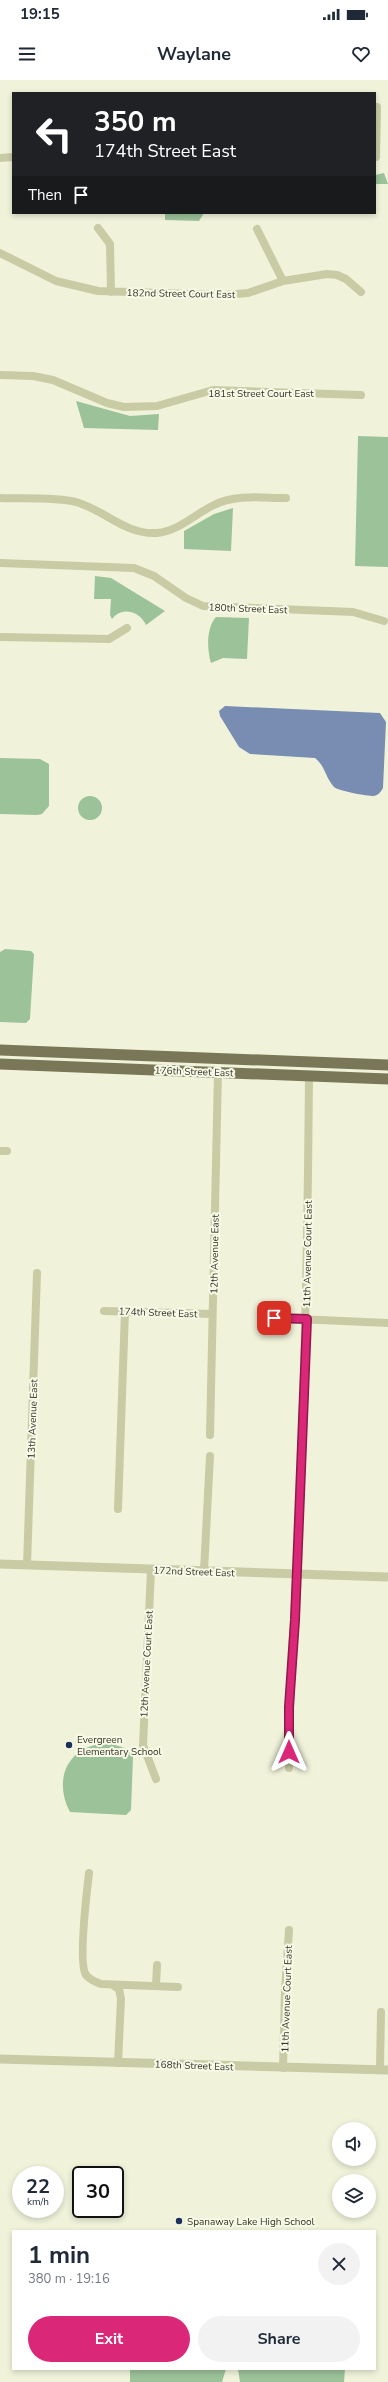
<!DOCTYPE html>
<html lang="en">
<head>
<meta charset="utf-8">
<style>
	:root { --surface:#fff; --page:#f2f2f3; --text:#1f2937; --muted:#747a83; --accent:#db2777 }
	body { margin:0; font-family:"Nunito Sans",sans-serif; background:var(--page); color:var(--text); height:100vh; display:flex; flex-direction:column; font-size:15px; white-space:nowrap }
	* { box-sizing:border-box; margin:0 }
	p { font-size:13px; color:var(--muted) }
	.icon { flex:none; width:22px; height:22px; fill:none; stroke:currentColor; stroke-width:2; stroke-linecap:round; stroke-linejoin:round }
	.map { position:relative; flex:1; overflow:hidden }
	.side { position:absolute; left:12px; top:2150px; width:364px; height:140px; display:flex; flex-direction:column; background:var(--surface); border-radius:0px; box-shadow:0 2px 6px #0003 }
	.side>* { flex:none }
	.banner { position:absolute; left:12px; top:12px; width:364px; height:122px; border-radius:0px; box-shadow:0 2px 6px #0003; background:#202124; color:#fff; overflow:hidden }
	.buttons { position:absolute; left:332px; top:2042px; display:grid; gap:8px }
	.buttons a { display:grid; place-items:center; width:44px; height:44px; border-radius:50%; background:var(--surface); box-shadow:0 2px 6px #0003; font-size:20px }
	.speed { position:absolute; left:12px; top:2086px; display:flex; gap:8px; font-size:20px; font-weight:700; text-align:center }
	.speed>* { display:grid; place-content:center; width:52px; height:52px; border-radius:50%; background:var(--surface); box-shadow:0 2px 6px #0003; line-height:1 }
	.speed small { font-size:10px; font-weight:400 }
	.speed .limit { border:2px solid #111; border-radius:6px; background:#fff; color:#111 }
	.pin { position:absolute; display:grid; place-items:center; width:34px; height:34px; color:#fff; margin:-17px; border-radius:8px; box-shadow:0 2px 6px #0006 }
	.me { position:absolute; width:44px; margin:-22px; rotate:0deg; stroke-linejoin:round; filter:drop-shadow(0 0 3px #0008) }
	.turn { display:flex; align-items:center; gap:14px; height:84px; padding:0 16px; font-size:18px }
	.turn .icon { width:52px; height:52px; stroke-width:2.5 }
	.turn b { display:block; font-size:28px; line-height:34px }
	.then { display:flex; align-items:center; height:38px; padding:0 16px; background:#0003; gap:8px; font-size:15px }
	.round { display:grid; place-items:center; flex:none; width:42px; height:42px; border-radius:21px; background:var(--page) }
	.headline { display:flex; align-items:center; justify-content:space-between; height:68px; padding:0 16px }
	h1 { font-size:24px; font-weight:700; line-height:30px }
	.action { display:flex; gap:8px; margin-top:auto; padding:8px 16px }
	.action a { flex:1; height:46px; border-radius:24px; background:var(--accent); color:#fff; font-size:16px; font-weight:700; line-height:46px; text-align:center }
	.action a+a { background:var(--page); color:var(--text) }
	.status { display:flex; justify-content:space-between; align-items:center; height:28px; padding:0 20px; background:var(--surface); direction:ltr }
	.status svg { height:11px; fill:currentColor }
	header { display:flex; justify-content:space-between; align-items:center; height:52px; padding:0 16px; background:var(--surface); font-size:18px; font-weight:700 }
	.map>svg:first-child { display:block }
	.green { fill:#9cc299 }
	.water { fill:#788db1 }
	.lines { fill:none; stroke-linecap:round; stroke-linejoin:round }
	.minor { stroke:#c9cba5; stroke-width:8 }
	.tertiary { stroke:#c9cba5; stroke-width:9 }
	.primary { stroke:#797757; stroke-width:11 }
	.route-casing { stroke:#8e194d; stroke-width:10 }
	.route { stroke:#db2777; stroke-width:7 }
	.poi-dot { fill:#1b305a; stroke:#f7fae7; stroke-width:1.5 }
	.labels { text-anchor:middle; stroke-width:4; stroke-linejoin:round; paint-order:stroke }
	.street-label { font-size:10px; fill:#373527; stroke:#f7fae7 }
	.poi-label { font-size:10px; fill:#373527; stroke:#f7fae7; text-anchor:start }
</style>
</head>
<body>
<div class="status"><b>19:15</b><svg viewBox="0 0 49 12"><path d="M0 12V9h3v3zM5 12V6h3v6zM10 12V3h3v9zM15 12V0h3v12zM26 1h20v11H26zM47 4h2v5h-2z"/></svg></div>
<header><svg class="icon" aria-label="menu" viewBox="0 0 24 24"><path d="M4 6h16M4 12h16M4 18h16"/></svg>Waylane<svg class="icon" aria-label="heart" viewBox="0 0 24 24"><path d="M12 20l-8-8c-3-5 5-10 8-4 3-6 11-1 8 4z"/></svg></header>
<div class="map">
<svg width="388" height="2302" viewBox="0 0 388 2302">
	<rect width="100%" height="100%" fill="#f0f3da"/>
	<!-- green -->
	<path class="green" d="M 384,93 L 388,104 L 375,104 L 375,95 Z
		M 165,133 L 204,133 L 199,141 L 165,140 Z
		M 76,321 L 130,336 L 159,334 L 158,350 L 84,348 Z
		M 358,356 L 388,357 L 388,487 L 355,486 Z
		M 233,428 L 231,471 L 184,469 L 184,451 L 214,434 Z
		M 95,496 L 111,498 L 165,531 L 146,545 C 140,531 122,526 112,539 L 110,535 L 111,519 L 94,519 Z
		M 216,537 L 249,538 L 247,579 L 223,578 L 211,583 C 207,570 206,548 216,537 Z
		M 0,678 L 40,679 L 49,684 L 49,726 L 42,734 L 37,735 L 0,734 Z
		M78 728a12 12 0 1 1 24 0a12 12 0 1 1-24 0Z
		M 5,869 L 31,871 L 34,874 L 30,939 L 26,943 L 0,942 L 0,872 Z
		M 109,1663 L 128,1669 L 133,1677 L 131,1730 L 126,1735 L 70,1732 C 52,1698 69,1664 109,1663 Z
		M 130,2289 L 226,2289 L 222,2302 L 130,2302 Z
		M 238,2289 L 345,2289 L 344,2302 L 240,2302 Z"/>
	<!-- water -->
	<path class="water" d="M 225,626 L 380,633 L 386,642 L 383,708 C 381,712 378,715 374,716 C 367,716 338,711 334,707 C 325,697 326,687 315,678 L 250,674 L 239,667 L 220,636 L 219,631 Z"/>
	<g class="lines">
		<!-- minor -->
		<path class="minor" d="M 375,27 L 377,27 L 376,77
			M 0,78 L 13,77
			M 98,148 L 110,164 L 111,212
			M 257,149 L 283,201
			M 0,173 L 56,201 L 98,211 L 225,215 L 248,213 L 283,201 L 327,194 L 337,195 L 346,199 L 361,212
			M 0,295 L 33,296 L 53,300 L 107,323 L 124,327 L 157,326 L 213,310 L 361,315
			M 0,418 C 21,419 56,417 76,422 C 105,430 125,455 157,453 C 179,451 195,434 214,425 C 237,414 261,418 286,418
			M 0,483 L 134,488 L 154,496 L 186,518 L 203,526 L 353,532 L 384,541
			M 0,557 L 109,559 L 127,548
			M 0,1071 L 7,1071
			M 104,1231 L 212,1234
			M 275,1238 L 388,1243
			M 210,1355 L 218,992
			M 118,1429 L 125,1231
			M 27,1485 L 37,1193
			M 151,1490 L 143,1665 L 156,1699
			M 204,1491 L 210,1376
			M 289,1688 C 289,1600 296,1512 300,1424 C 305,1281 308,1139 309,997
			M 89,1793 C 87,1810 78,1884 86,1895 C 90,1900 96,1902 101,1904 L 178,1907
			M 114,1906 L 119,1909 L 121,1919 L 118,1983
			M 156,1906 L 157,1885
			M 283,1988 L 285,1911 L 289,1850
			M 380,1989 L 381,1932"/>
		<!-- tertiary -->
		<path class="tertiary" d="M 0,1484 L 388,1497
			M 0,1979 L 388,1990"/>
		<!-- primary -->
		<path class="primary" d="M 0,970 L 388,985
			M 0,984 L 388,999"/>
	</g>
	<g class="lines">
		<!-- route casing -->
		<g class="route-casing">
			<path id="route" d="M 274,1238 L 307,1239 L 295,1540 L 289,1627 L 289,1672"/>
		</g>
		<!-- route -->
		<use href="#route" class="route"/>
	</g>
	<!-- markers -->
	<g class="poi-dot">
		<circle cx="69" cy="1665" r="4"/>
		<circle cx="179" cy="2141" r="4"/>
	</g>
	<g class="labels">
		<!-- street labels -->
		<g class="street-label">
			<text transform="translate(181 213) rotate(1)" y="4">182nd Street Court East</text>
			<text x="261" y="317">181st Street Court East</text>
			<text transform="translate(248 528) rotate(2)" y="4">180th Street East</text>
			<text transform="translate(194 991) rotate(2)" y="4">176th Street East</text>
			<text transform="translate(214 1174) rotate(-89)" y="4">12th Avenue East</text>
			<text transform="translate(307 1174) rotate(-89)" y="4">11th Avenue Court East</text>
			<text transform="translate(158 1232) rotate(2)" y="4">174th Street East</text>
			<text transform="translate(32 1339) rotate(-88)" y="4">13th Avenue East</text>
			<text transform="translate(194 1491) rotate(2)" y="4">172nd Street East</text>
			<text transform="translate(146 1584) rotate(-87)" y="4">12th Avenue Court East</text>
			<text transform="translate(286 1919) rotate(-88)" y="4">11th Avenue Court East</text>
			<text transform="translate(194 1985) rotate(2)" y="4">168th Street East</text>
		</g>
		<!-- poi labels -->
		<g class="poi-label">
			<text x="77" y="1663">Evergreen<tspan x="77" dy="12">Elementary School</tspan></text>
			<text x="187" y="2145">Spanaway Lake High School</text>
		</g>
	</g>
</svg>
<div class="buttons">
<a><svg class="icon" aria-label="sound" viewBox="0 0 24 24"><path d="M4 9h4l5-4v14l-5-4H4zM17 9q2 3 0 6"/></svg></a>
<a><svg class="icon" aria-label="layers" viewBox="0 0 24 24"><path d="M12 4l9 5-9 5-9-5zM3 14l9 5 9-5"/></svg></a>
</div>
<div class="speed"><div>22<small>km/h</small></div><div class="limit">30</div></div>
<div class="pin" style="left:274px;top:1238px;background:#d93025"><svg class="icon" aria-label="arrive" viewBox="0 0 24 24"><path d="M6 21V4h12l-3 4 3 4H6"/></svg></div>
<svg class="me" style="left:289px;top:1672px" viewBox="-20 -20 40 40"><path d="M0-17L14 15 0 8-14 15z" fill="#db2777" stroke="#fff" stroke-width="4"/></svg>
<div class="banner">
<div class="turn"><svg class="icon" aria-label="left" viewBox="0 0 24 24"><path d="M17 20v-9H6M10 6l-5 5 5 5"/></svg><div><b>350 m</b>174th Street East</div></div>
<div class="then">Then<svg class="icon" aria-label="arrive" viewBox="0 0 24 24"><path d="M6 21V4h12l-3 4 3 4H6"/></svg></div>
</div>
<section class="side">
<div class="headline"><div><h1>1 min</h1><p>380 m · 19:16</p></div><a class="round"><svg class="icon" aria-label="close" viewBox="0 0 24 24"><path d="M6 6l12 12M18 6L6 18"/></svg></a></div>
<div class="action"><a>Exit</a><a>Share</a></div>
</section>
</div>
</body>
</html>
